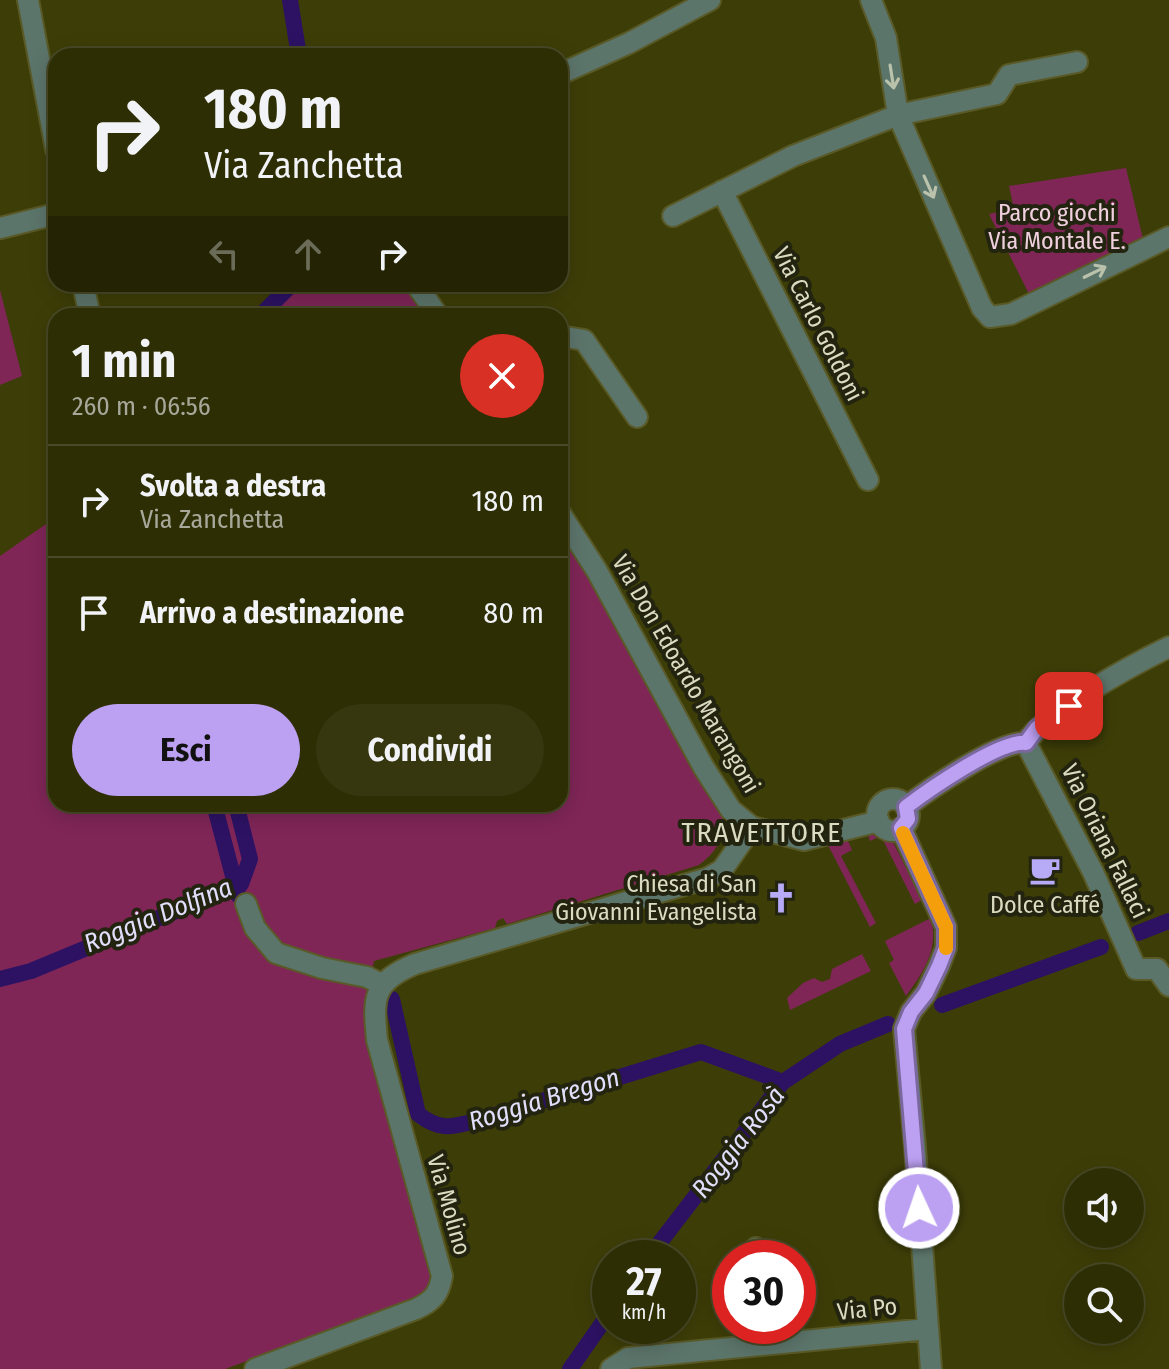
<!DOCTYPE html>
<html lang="it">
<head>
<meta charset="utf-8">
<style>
	:root { --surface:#2e2e05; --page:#36360f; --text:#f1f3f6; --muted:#a7a89a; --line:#494a27; --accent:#bca0f2 }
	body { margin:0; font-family:"Fira Sans Condensed",sans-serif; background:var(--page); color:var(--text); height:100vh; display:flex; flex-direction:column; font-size:30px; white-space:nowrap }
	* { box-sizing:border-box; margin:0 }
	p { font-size:26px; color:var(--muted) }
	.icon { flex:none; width:44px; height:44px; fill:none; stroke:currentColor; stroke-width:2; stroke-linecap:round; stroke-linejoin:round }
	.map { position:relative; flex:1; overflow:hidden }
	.side { position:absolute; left:48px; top:308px; width:520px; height:504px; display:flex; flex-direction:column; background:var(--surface); border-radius:24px; box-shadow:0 4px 20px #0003,0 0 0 2px var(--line) }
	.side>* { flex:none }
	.top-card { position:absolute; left:48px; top:48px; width:520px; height:244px; border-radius:24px; box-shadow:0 4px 20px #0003,0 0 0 2px var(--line); background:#2e2e05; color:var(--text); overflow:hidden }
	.fabs { position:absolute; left:1064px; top:1168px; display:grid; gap:16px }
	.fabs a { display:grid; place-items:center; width:80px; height:80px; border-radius:50%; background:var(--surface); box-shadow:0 4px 20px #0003,0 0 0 2px var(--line); font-size:40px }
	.speed { position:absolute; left:592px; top:1240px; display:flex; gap:16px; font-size:40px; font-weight:700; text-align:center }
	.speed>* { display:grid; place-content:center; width:104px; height:104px; border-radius:50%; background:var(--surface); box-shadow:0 4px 20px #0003,0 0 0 2px var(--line); line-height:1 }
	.speed small { font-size:20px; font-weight:400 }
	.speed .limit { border:12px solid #d22; background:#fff; color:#111 }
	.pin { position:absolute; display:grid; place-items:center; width:68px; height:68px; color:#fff; margin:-34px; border-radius:16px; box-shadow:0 4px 12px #0006 }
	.me { position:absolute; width:88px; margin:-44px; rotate:357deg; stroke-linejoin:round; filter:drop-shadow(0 0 6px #0008) }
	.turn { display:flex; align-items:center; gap:28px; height:168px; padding:0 24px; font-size:36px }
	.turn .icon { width:104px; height:104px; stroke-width:2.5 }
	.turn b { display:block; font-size:56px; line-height:68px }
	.lanes { display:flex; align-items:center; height:76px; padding:0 24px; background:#0003; justify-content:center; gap:40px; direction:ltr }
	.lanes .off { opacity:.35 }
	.round { display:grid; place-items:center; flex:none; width:84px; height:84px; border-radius:42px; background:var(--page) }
	.summary { display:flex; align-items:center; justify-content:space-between; height:136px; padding:0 24px }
	h1 { font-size:48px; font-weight:700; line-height:60px }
	.action { display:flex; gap:16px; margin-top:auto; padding:16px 24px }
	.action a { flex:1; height:92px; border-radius:48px; background:var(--accent); color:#111; font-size:32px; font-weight:700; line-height:92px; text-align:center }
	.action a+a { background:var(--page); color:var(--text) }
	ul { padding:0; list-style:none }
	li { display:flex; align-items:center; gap:24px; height:112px; padding:0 24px; border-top:2px solid var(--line) }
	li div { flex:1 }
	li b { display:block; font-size:30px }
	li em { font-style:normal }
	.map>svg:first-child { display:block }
	.green { fill:#7f2657 }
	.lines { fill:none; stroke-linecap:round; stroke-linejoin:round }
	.canal { stroke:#2d1264; stroke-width:16 }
	.minor-casing { stroke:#595a28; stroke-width:24 }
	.minor { stroke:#5c756b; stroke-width:20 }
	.oneway { stroke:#bac2ac }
	.route-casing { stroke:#7a689d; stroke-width:20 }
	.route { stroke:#bca0f2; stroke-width:14 }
	.slow { stroke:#f59e0b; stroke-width:14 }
	.labels { text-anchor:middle; stroke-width:8; stroke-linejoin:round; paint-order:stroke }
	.park-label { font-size:24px; fill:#f0d0de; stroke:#23240f }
	.street-label { font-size:24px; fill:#dadbc1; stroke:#23240f }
	.poi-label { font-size:24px; fill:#dadbc1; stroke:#23240f; text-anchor:end }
	.water-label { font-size:26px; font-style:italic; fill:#e2dffc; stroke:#23240f }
	.quarter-label { font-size:28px; letter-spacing:2px; fill:#dadbc1; stroke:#23240f }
</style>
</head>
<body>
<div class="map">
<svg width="1169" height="1369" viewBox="0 0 1169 1369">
	<rect width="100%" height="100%" fill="#3d3e07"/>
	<!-- green -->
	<path class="green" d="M 1126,168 L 1143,239 L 1029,294 L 989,214 L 1014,209 L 1009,186 Z
		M 291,284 L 415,284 L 437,316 L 258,316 Z
		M 0,290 L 22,376 L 0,385 Z
		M 560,514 L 721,808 C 728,833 719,850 699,865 L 507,924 L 503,918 L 497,921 L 495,928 L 374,961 L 371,977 L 439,1274 L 427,1295 L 225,1369 L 0,1369 L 0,556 L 56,517 L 56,804 L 560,804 Z
		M 878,829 L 892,840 L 922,900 L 915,904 L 881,836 L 870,841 L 868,835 L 869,831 Z
		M 842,840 L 848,841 L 852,850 L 841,856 L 876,923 L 870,927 L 828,845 Z
		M 931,918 C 939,949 924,972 906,996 L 889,963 L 894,960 L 885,941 Z
		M 862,954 L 871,971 L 790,1010 L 787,998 L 803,983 L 814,978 L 822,982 L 830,979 L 832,969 Z"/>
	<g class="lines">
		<!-- canal -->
		<path class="canal" d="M 290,0 L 299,56
			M 260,316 L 292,284
			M 214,804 L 238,895
			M 1138,933 L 1169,921
			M 0,979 L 31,971 L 241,884 L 250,859 L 236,804
			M 392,999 L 418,1114 C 442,1133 455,1126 483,1119 L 701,1052 L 783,1082
			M 942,1005 L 1101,947
			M 648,1258 L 783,1082 L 840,1044 L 888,1024
			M 570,1369 L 610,1312"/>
		<!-- minor casing -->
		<g class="minor-casing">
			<path id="minor" d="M 28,0 L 56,149
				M 871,0 L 886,38 L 898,115 L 982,308 L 990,317 L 1011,314 L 1169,237
				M 560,74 L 629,43 L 710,0
				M 722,191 L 868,480
				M 673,216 L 793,156 L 898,115 L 997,94 L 1009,75 L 1077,62
				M 0,228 L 56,214
				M 83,284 L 90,316
				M 416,284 L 438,316
				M 560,336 L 584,340 L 637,417
				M 560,513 L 597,571 L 704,768 L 731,810 L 752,827 L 804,840 L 879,821
				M 1026,743 L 1093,872 L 1136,969 L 1157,969 L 1169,986
				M 1026,743 C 1045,712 1134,664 1169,647
				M877 815a16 16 0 1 1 32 0a16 16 0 1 1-32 0Z
				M 906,807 C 928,790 1001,739 1026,743
				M 901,828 L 946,927 L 946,948 L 939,966 L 926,993 L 911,1012 L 904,1029 L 915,1147 L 931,1369
				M 246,904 L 255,928 L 276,953 L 322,968 L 367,977 L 381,984
				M 756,1248 L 757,1258
				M 255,1369 L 416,1309 C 433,1301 439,1294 442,1276 L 377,1040 C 373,998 372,982 415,964 L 708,878 L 722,870 L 752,827
				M 611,1369 L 628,1358 L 927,1329"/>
		</g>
		<!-- minor -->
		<use href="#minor" class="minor"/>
	</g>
	<!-- one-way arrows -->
	<defs><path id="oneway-shaft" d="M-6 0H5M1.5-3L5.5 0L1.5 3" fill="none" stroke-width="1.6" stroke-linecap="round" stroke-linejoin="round" transform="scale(2)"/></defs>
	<g class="oneway">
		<use href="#oneway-shaft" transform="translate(892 77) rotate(81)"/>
		<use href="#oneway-shaft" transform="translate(929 187) rotate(66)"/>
		<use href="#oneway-shaft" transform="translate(1095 272) rotate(-26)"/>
	</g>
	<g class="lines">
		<!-- route casing -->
		<g class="route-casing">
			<path id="route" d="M 919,1208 L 904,1029 L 911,1012 L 926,993 L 939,966 L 946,948 L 946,927 L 901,828 L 908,819 L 906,807 C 927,791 1001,739 1026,743 L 1037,728 L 1069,706"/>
		</g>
		<!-- route -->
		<use href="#route" class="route"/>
		<!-- slow -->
		<path class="slow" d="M 903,833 L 946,927 L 946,948"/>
	</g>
	<!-- icons -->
	<defs>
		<g id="cafe-bare" transform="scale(2.4)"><path d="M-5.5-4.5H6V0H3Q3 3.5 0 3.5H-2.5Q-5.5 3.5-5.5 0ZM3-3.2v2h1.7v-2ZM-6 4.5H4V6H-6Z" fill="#b7abf8" stroke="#23240f" stroke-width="2.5" paint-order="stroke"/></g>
		<g id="church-bare" transform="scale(2.4)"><path d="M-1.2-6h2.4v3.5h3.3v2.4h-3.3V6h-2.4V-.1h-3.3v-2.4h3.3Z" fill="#b7abf8" stroke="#23240f" stroke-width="2.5" paint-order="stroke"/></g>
	</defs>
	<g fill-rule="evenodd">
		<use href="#cafe-bare" x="1045" y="870"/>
		<use href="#church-bare" x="781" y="898"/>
	</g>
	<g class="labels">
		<!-- park labels -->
		<g class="park-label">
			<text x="1057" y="221">Parco giochi<tspan x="1057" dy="28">Via Montale E.</tspan></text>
		</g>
		<!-- street labels -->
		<g class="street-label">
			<text transform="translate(818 324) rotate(63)" y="8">Via Carlo Goldoni</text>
			<text transform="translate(686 674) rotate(60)" y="8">Via Don Edoardo Marangoni</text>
			<text transform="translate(1105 841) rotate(64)" y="8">Via Oriana Fallaci</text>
			<text transform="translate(449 1205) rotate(74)" y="8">Via Molino</text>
			<text transform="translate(867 1309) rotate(-6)" y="8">Via Po</text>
		</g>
		<!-- poi labels -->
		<g class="poi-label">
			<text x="757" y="892">Chiesa di San<tspan x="757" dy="28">Giovanni Evangelista</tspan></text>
			<text x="1045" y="913" text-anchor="middle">Dolce Caffé</text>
		</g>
		<!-- water labels -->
		<g class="water-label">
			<text transform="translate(158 915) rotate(-22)" y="9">Roggia Dolfina</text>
			<text transform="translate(544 1099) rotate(-17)" y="9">Roggia Bregon</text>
			<text transform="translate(738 1142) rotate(-52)" y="9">Roggia Rosà</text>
		</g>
		<!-- quarter labels -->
		<g class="quarter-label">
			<text x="762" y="842">TRAVETTORE</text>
		</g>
	</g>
</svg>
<div class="fabs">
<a><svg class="icon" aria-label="sound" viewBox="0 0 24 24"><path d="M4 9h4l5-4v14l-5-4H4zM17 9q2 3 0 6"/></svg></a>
<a><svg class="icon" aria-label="search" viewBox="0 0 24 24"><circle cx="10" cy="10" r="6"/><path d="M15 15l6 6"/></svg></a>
</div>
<div class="speed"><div>27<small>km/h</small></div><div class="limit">30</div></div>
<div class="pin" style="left:1069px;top:706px;background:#d93025"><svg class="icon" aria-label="arrive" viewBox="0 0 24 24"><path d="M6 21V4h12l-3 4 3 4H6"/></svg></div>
<svg class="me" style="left:919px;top:1208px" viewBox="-20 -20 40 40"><circle r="17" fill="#bca0f2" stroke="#fff" stroke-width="3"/><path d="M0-11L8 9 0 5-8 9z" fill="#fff"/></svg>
<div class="top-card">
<div class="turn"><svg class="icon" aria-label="right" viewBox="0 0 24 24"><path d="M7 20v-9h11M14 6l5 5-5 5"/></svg><div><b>180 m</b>Via Zanchetta</div></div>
<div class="lanes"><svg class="icon off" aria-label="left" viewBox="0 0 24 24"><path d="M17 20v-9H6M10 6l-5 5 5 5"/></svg><svg class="icon off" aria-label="ahead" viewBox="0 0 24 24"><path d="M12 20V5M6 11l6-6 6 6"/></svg><svg class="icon" aria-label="right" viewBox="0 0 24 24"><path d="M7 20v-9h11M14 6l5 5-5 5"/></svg></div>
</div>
<section class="side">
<div class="summary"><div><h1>1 min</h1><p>260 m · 06:56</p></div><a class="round" style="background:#d93025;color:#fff"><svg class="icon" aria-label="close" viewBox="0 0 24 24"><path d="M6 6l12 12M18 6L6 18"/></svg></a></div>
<ul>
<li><svg class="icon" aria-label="right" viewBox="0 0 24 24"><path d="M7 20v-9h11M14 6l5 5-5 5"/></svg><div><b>Svolta a destra</b><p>Via Zanchetta</p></div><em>180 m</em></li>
<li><svg class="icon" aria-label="arrive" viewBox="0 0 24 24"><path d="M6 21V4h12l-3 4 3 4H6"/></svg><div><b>Arrivo a destinazione</b></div><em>80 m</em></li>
</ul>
<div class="action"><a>Esci</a><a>Condividi</a></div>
</section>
</div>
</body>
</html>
